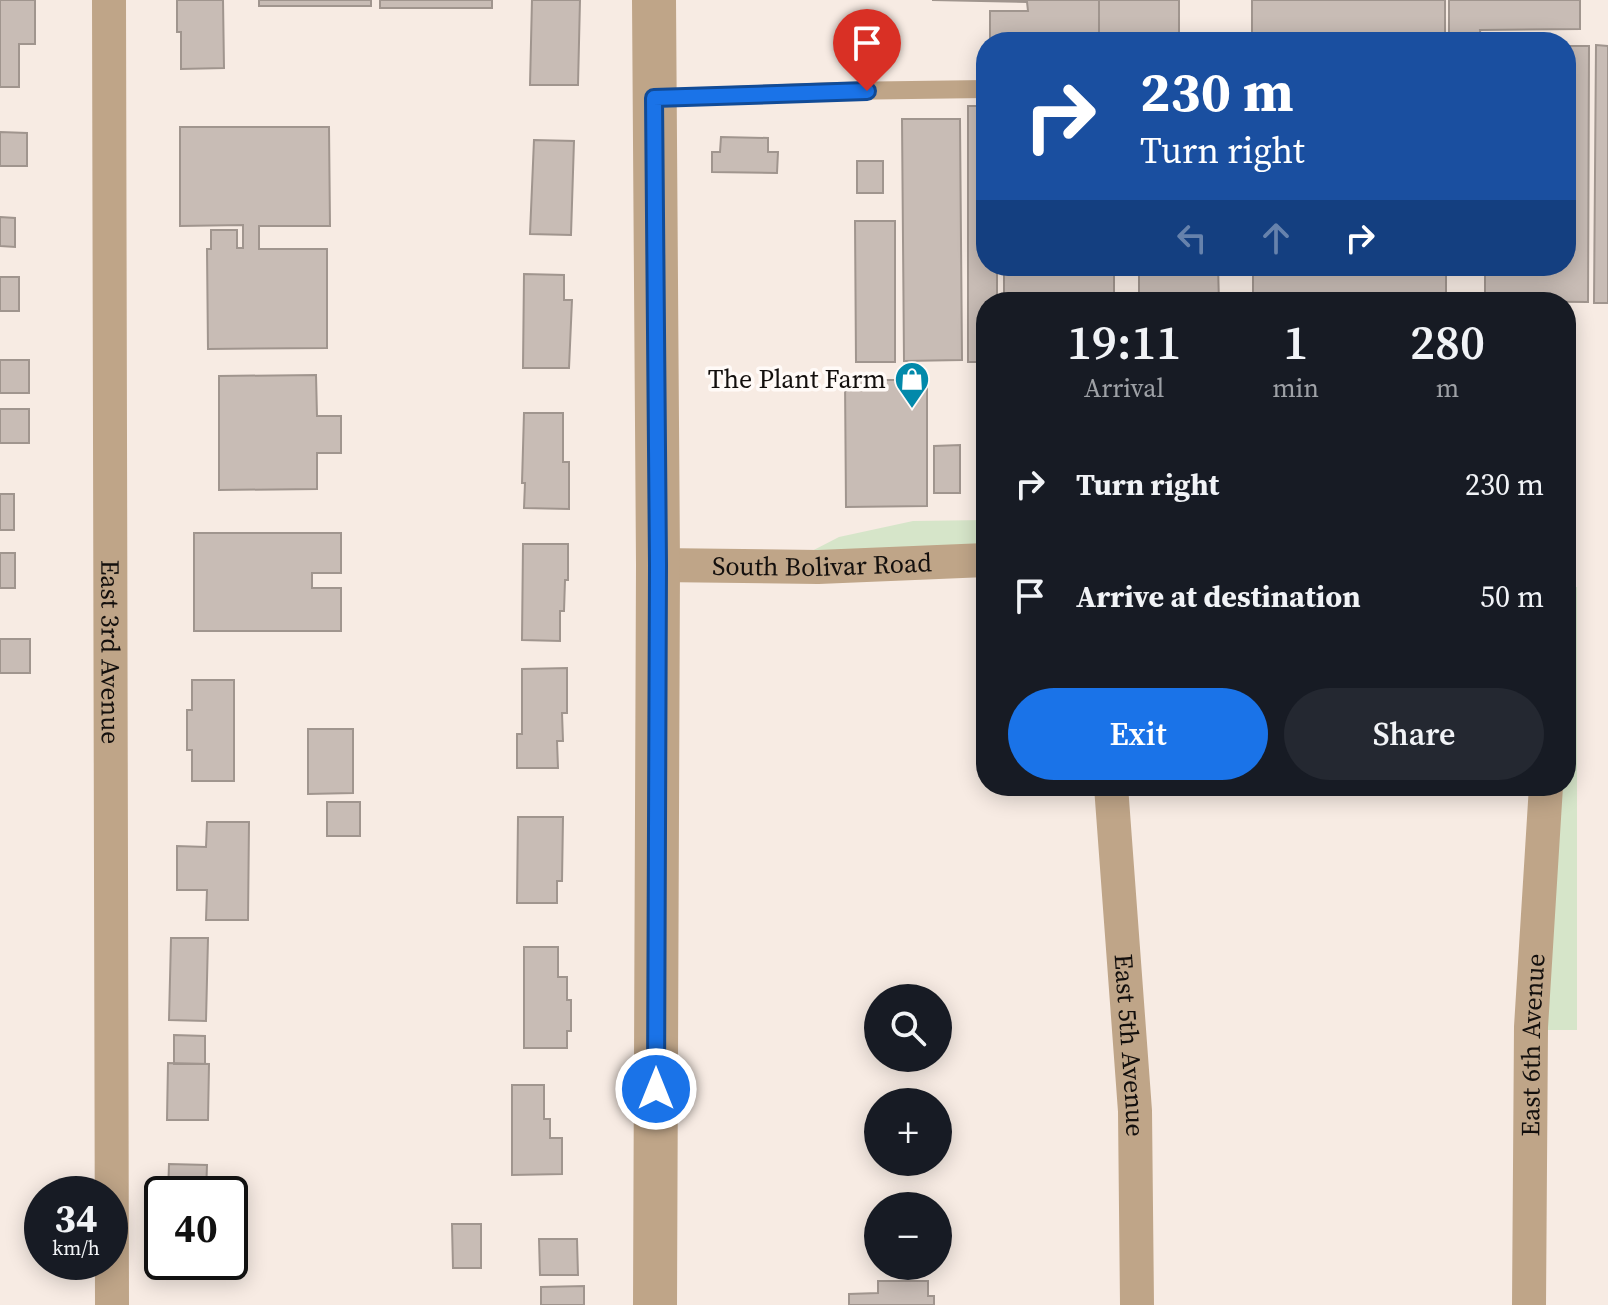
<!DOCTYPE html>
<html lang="en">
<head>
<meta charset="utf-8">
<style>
	:root { --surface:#171b24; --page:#242831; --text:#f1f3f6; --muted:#9ea1a6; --accent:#1a73e8 }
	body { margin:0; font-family:"Source Serif 4",serif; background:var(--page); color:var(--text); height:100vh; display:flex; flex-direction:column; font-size:30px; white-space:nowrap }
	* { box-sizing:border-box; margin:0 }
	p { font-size:26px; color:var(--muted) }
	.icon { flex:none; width:44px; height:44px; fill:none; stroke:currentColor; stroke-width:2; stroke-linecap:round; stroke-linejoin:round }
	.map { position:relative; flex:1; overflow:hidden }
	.side { position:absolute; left:976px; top:292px; width:600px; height:504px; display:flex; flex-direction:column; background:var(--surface); border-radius:32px; box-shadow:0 4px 20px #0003 }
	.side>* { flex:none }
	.hud { position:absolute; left:976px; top:32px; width:600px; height:244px; border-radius:32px; box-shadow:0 4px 20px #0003; background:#1a4fa0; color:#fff; overflow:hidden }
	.fabs { position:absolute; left:864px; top:984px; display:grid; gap:16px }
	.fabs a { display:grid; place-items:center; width:88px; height:88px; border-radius:50%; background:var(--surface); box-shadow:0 4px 20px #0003; font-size:40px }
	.speed { position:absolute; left:24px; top:1176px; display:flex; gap:16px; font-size:40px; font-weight:700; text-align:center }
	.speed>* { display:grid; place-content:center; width:104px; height:104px; border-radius:50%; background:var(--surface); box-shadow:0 4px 20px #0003; line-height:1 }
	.speed small { font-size:20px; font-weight:400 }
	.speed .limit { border:4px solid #111; border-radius:12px; background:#fff; color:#111 }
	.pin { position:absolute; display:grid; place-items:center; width:68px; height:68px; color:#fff; margin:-82px -34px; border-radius:50% 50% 50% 0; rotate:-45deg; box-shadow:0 0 8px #0007 }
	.pin .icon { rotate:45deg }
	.me { position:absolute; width:88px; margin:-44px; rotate:0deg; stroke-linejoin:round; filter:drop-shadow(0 0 6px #0008) }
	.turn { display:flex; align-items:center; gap:28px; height:168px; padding:0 32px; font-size:36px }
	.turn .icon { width:104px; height:104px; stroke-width:2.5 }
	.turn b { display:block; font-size:56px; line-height:68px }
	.lanes { display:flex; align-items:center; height:76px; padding:0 32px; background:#0003; justify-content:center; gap:40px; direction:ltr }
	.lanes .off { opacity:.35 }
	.eta { display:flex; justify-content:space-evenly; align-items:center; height:136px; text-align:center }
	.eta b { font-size:48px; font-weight:600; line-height:56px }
	.primary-button { display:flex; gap:16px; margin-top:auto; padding:16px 32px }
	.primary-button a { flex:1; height:92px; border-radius:48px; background:var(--accent); color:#fff; font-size:32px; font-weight:600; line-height:92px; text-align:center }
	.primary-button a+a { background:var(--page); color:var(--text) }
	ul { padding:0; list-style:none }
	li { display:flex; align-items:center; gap:24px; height:112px; padding:0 32px }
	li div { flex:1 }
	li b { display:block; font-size:30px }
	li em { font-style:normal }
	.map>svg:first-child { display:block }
	.green { fill:#d6e5c9 }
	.building { fill:#c8bcb5; stroke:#a0958e; stroke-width:2 }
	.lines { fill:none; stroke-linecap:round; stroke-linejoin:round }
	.service { stroke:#bfa588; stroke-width:18 }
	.minor { stroke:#bfa588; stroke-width:34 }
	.tertiary { stroke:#bfa588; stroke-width:44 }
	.route-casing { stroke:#114b97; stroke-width:20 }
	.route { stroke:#1a73e8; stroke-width:14 }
	.labels { text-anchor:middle; stroke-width:7; stroke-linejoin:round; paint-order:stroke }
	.poi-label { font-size:26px; fill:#130f0d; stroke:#fffaf7; text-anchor:end }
	.street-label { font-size:26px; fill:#130f0d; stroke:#fffaf7 }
</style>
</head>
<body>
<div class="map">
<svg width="1608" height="1305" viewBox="0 0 1608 1305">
	<rect width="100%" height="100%" fill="#f7ebe3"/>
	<!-- green -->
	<path class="green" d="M 986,520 L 986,544 L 806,554 L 839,537 L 913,521 Z
		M 1577,587 L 1577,1030 L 1544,1030 L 1560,786 L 1566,786 L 1566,588 Z"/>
	<!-- building -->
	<path class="building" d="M 0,0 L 35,0 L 35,44 L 19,44 L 19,87 L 0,87 Z
		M 177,0 L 223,0 L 224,68 L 181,69 L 181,32 L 177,32 Z
		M 259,0 L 371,0 L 371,6 L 259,6 Z
		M 380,0 L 492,0 L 492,8 L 380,8 Z
		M 532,0 L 580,0 L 578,85 L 530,85 Z
		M 932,0 L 1099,0 L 1099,42 L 990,42 L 990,11 L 1028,11 L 1027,2 Z
		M 1099,0 L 1179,0 L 1179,42 L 1099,42 Z
		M 1252,0 L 1445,0 L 1445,42 L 1252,42 Z
		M 1449,0 L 1580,0 L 1580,29 L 1480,30 L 1481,42 L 1449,42 Z
		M 1596,45 L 1608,46 L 1608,303 L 1594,303 Z
		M 1566,46 L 1589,46 L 1588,302 L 1485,301 L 1485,266 L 1566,266 Z
		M 968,106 L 986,106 L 986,266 L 997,266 L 997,302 L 986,302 L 986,362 L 968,362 Z
		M 902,119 L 960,119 L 962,360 L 904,361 Z
		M 180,127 L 329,127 L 330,226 L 259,226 L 259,249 L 327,249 L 327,348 L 208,349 L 207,249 L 211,249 L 211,230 L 237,230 L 237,248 L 243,248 L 243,225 L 180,226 Z
		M 0,132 L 27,133 L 27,166 L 0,166 Z
		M 721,137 L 768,138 L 768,152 L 778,152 L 777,173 L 712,172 L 712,152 L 720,152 Z
		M 534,140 L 574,141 L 571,235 L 530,234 Z
		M 857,161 L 883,161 L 883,193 L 857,193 Z
		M 0,217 L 15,218 L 15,247 L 0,246 Z
		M 855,221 L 895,221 L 895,362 L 856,362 Z
		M 1004,266 L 1114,266 L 1114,302 L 1004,302 Z
		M 1139,266 L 1218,266 L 1219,302 L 1139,302 Z
		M 1253,266 L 1446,266 L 1446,302 L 1253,302 Z
		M 524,274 L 564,275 L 564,300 L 572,300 L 569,368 L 523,368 Z
		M 0,277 L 19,277 L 19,311 L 0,311 Z
		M 0,360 L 29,360 L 29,393 L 0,393 Z
		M 316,375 L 317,416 L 341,416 L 341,453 L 317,453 L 317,489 L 219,490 L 219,376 Z
		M 845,380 L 927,380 L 927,506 L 846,507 Z
		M 0,409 L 29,409 L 29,443 L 0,443 Z
		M 524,413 L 563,413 L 563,462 L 569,462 L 569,509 L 524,508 L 525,483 L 522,483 Z
		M 960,445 L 960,493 L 934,493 L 934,446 Z
		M 0,494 L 14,494 L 14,530 L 0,530 Z
		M 194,533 L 341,533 L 341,573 L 312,573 L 312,588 L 341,588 L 341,631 L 194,631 Z
		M 523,544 L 568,544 L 568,580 L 565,580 L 564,611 L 560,611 L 560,641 L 522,640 Z
		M 0,553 L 15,553 L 15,588 L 0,588 Z
		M 0,639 L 30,639 L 30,673 L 0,673 Z
		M 567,668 L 567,713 L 562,713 L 563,741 L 557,741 L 558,768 L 517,768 L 517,734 L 522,734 L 522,669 Z
		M 192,680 L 234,680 L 234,781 L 192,781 L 192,750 L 187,750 L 187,710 L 192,710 Z
		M 308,729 L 353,729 L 353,793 L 308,794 Z
		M 327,802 L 360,802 L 360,836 L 327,836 Z
		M 518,817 L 563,817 L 562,881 L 557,881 L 557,903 L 517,903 Z
		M 207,822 L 249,822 L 248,920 L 206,920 L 207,890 L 177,890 L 177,846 L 206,847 Z
		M 171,938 L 208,938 L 206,1021 L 169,1020 Z
		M 524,947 L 558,947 L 558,977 L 567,977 L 567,1000 L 571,1000 L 571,1031 L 567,1031 L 567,1048 L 524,1048 Z
		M 174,1035 L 205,1036 L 205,1064 L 174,1064 Z
		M 168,1063 L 209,1064 L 208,1120 L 167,1120 Z
		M 512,1085 L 544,1085 L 544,1119 L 550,1119 L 550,1138 L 562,1138 L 562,1174 L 512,1175 Z
		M 169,1164 L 207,1165 L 206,1194 L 168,1194 Z
		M 452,1224 L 481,1224 L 481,1268 L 453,1268 Z
		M 539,1239 L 577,1239 L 578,1275 L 540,1275 Z
		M 878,1281 L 928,1281 L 928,1296 L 934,1296 L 934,1305 L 849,1305 L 849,1294 L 878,1293 Z
		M 584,1286 L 584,1305 L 541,1305 L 541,1287 Z"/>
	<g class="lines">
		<!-- service -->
		<path class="service" d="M 654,98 L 837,91 L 986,89"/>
		<!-- minor -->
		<g class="minor">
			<path id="s1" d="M 109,0 L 112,1305"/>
			<path id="s2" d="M 658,565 L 818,567 L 986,560"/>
			<path id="s3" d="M 1111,786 L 1135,1111 L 1137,1305"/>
			<path id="s4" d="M 1529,1305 L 1531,1027 L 1546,786"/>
		</g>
		<!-- tertiary -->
		<path class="tertiary" d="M 654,0 L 658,565 L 655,1305"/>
	</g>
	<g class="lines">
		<!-- route casing -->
		<g class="route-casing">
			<path id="route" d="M 656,1089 L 658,565 L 654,98 L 867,91"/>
		</g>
		<!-- route -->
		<use href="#route" class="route"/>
	</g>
	<!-- icons -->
	<defs>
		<g id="shop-pin" transform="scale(1.8)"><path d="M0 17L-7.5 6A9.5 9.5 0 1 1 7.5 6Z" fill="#0289aa" stroke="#fffaf7"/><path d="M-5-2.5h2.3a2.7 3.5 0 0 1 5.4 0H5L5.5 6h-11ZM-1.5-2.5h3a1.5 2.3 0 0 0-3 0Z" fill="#fff"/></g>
	</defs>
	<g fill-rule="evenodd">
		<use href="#shop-pin" x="912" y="379"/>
	</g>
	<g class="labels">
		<!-- poi labels -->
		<g class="poi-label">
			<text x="886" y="388">The Plant Farm</text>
		</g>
		<!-- street labels -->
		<g class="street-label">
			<text dy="9" stroke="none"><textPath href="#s2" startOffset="164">South Bolivar Road</textPath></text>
			<text dy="9" stroke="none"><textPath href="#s1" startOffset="652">East 3rd Avenue</textPath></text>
			<text dy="9" stroke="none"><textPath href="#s3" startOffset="260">East 5th Avenue</textPath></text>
			<text dy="9" stroke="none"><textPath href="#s4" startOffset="260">East 6th Avenue</textPath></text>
		</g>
	</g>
</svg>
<div class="fabs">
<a><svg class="icon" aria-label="search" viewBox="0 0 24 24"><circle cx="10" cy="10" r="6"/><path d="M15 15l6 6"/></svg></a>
<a>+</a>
<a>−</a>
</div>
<div class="speed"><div>34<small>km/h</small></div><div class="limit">40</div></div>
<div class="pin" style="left:867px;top:91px;background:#d93025"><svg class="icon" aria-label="arrive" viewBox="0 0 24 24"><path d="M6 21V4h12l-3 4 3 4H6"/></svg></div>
<svg class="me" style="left:656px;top:1089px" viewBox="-20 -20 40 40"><circle r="17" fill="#1a73e8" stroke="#fff" stroke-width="3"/><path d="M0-11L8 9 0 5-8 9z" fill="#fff"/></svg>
<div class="hud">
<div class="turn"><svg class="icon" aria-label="right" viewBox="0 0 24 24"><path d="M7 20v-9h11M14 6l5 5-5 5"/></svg><div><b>230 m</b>Turn right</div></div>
<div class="lanes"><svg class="icon off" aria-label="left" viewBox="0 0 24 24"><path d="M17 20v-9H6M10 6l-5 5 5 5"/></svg><svg class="icon off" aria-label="ahead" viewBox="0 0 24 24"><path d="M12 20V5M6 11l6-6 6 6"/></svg><svg class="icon" aria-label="right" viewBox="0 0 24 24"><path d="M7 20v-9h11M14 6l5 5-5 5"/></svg></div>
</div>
<section class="side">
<div class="eta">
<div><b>19:11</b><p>Arrival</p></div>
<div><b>1</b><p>min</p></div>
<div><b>280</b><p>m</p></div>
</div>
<ul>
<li><svg class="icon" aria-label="right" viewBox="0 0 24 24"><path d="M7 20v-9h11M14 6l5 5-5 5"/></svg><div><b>Turn right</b></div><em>230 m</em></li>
<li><svg class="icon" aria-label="arrive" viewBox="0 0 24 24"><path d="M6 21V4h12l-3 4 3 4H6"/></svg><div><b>Arrive at destination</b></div><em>50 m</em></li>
</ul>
<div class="primary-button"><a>Exit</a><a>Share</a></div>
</section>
</div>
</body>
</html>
